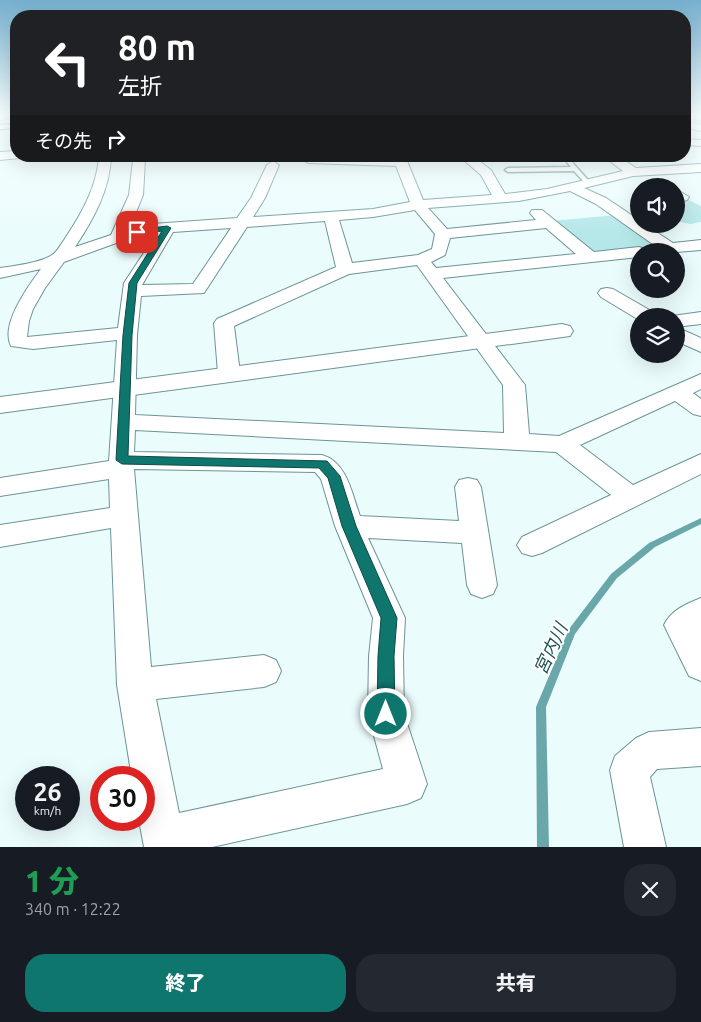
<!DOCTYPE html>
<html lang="ja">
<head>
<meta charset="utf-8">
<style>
	:root { --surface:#171b24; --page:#242831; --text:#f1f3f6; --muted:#9ea1a6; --accent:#0f766e }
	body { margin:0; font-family:Ubuntu,"Noto Sans JP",sans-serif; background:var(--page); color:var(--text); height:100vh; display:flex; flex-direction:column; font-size:19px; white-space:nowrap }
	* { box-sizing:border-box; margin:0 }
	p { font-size:16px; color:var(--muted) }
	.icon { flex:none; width:28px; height:28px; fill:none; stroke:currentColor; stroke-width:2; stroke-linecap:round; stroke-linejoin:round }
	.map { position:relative; height:847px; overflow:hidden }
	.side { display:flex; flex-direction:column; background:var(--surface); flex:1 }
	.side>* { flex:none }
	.banner { position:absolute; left:10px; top:10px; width:681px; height:152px; border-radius:20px; box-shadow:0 5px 20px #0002; background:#202124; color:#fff; overflow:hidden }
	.tools { position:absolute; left:630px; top:178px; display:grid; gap:10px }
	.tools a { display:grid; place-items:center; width:55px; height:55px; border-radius:50%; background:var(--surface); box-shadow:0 5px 20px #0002; font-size:25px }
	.speed { position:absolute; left:15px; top:766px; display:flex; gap:10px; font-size:25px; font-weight:700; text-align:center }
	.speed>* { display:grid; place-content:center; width:65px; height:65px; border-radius:50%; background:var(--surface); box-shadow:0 5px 20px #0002; line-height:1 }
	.speed small { font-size:12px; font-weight:400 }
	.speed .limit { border:8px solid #d22; background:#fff; color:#111 }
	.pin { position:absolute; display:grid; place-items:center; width:42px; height:42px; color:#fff; margin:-21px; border-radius:10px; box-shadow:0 2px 8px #0006 }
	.me { position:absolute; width:55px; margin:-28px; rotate:0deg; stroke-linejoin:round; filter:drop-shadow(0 0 4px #0008) }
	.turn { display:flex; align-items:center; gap:18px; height:105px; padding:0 25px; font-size:22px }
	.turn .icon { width:65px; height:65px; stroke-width:2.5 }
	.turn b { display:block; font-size:35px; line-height:42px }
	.then { display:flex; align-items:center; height:48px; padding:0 25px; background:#0003; gap:10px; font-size:19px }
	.round { display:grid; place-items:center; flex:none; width:52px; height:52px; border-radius:20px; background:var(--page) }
	.headline { display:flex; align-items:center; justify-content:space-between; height:85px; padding:0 25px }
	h1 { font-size:30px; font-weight:800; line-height:38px; color:#1e9e55 }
	.primary-button { display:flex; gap:10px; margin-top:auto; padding:10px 25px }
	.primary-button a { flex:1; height:58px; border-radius:20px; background:var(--accent); color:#fff; font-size:20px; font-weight:800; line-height:58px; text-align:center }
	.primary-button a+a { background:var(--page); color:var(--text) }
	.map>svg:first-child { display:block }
	.green { fill:#b5e7e9 }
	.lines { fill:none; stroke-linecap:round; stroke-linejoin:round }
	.stream { fill:#6aa7aa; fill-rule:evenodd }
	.lane-casing { stroke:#6b9496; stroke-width:3 }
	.street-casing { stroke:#6b9496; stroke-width:2 }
	.secondary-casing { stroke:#6b9496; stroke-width:2 }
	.lane { fill:#fff; fill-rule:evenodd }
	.street { fill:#fff; fill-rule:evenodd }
	.secondary { fill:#fff; fill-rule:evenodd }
	.route { fill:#0f766e; stroke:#0a4d48 }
	.labels { text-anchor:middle; stroke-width:4; stroke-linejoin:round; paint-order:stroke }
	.near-water-label { font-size:18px; font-style:italic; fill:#205558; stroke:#fff }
</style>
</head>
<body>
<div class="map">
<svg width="701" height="847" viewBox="0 0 701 847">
	<rect width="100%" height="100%" fill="#ebfcfd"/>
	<!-- green -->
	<path class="green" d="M 689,200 L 701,206 L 701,222 L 690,224 L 676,221 L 676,202 Z
		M 616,215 L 656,244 L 655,248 L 601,254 L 588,251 L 552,221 Z"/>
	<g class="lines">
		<!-- stream -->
		<path class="stream" d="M 685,118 L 701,120 L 701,122 L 685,120 Z
			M 701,518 L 701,524 L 655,547 L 617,578 L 575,634 L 546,707 L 549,847 L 537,847 L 536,707 L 569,629 L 611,574 L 649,543 Z"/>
		<!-- lane casing -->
		<g class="lane-casing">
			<path id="lane" d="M 16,124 L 16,128 L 0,129 L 0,125 Z
				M 570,160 L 589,181 L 589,183 L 585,183 L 574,171 L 508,172 L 505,170 L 508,168 L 571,167 L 567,162 Z"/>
		</g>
		<!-- street casing -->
		<g class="street-casing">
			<path id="street" d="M 0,115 L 16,115 L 16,116 L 0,120 Z
				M 685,121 L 701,125 L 701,131 L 685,127 Z
				M 685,139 L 701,140 L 701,146 L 685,145 Z
				M 16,151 L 16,156 L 21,156 L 20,158 L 0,160 L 0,152 Z
				M 99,156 L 111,156 C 110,190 93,220 75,247 L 111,235 L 129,195 L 133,160 L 130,156 L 142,156 L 145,160 L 143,195 L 129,230 L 152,224 L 237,218 L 251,198 L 267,165 L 273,161 L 279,165 L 265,198 L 253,217 L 373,209 L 410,202 L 396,166 L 308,163 L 302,159 L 304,156 L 394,158 L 393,156 L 405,156 L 423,200 L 492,195 L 481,175 L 459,156 L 473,156 L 491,170 L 505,194 L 547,189 L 623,171 L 603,156 L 618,156 L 636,168 L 701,164 L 701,172 L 633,176 L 584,188 L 606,198 L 639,220 L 639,224 L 644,224 L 673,243 L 701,240 L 701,250 L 676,252 L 639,251 L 639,257 L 443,278 L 525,385 L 529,434 L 559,436 L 701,374 L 701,389 L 693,393 L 701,399 L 701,416 L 693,414 L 675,401 L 580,445 L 633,485 L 701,454 L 701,474 L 542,553 L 532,556 L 522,553 L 517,545 L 522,537 L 611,495 L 556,452 L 135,430 L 134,452 L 322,455 C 347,462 352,494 360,516 L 459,521 L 455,487 L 459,480 L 468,478 L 477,480 L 481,487 L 497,585 L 493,594 L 482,598 L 471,594 L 467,585 L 462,543 L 368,538 L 405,618 L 403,656 L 404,714 L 427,784 L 421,798 L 407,804 L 212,847 L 144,847 L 139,820 L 144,820 L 144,778 L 132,778 L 117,685 L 111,528 L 0,547 L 0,525 L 110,508 L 109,479 L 0,496 L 0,478 L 109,461 L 117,340 L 33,349 L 11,346 C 0,325 28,286 41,269 L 0,278 L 0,268 C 14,266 40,263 52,255 C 57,252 61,244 64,240 C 81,215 97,187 99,156 ZM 570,191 L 596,204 L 654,245 L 647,247 L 645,249 L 639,247 L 594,252 L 542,210 L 532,210 L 530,213 L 536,220 L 447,229 L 428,208 L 519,201 ZM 415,210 L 435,234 L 432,249 L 418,255 L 352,263 L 339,220 L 373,217 ZM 325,221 L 336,267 L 217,319 L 214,323 L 218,373 L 221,378 L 229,379 L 237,378 L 240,373 L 234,326 L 349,274 L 417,265 L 503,385 L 504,433 L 135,415 L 137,335 L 141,296 L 204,293 L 247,227 ZM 231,228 L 193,284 L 142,285 L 173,232 ZM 546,228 L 576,254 L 436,268 L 431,262 L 445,255 L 450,238 ZM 157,233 L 124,283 L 118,328 L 27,337 L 29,321 L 33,309 L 45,288 L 64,262 L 119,242 ZM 134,469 L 315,472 L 321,479 L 335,526 L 373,618 L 369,656 L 368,714 L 383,769 L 179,813 L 156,699 L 264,687 L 276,682 L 281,671 L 276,660 L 264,655 L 151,667 Z
				M 676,189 L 689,197 L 687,200 L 676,203 Z
				M 607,288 L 613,289 L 653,312 L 656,316 L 639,316 L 639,320 L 601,297 L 598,293 L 601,289 Z
				M 701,312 L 701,324 L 676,327 L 676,316 L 672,316 Z
				M 676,327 L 701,338 L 701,352 L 676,341 Z
				M 701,598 L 701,681 L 689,676 L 664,625 C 671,610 686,604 701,598 Z
				M 701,728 L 701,766 L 657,769 L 650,777 L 666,847 L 624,847 L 610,770 L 615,756 L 636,738 L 649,732 Z"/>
		</g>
		<!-- secondary casing -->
		<g class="secondary-casing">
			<path id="secondary" d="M 562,324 L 570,326 L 573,331 L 570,336 L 0,413 L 0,397 Z"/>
		</g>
		<!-- lane -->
		<use href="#lane" class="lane"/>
		<!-- street -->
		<use href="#street" class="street"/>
		<!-- secondary -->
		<use href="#secondary" class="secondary"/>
	</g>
	<!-- sky -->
	<linearGradient id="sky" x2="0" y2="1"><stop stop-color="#75afcf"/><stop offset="0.49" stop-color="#f6fefe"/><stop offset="1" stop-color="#f6fefe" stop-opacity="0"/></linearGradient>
	<rect width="701" height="234" fill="url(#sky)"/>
	<!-- route -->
	<path class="route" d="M 167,226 L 171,228 L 137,283 L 132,335 L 128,456 L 327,461 L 340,476 L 356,526 L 397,618 L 394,656 L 395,714 L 392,719 L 386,722 L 380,719 L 377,714 L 378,656 L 381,618 L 342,526 L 328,478 L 319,468 L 122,464 L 116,460 L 123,335 L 129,283 L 162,231 L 137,234 L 133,232 L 137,230 Z"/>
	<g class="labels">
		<!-- near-water labels -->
		<g class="near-water-label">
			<text transform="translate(551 649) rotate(-65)" y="6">宮内川</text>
		</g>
	</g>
</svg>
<div class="tools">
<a><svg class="icon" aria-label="sound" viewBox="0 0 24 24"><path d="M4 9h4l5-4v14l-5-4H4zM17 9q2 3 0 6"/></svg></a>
<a><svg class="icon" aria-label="search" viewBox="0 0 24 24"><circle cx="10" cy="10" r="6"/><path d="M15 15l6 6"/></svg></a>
<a><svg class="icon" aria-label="layers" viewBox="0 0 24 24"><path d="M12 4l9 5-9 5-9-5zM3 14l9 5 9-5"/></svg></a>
</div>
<div class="speed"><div>26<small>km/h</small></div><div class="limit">30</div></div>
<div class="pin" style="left:137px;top:232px;background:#d93025"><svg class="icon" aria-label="arrive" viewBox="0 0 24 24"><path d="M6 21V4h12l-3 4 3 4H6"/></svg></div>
<svg class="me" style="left:386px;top:714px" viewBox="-20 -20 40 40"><circle r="17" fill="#0f766e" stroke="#fff" stroke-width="3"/><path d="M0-11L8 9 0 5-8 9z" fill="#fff"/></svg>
<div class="banner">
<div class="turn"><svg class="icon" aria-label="left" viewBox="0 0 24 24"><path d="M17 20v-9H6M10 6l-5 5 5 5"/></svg><div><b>80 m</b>左折</div></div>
<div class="then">その先<svg class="icon" aria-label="right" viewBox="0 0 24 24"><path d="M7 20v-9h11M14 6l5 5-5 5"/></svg></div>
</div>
</div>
<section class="side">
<div class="headline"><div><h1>1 分</h1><p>340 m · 12:22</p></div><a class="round"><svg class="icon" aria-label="close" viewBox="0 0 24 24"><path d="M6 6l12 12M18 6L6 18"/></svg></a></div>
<div class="primary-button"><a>終了</a><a>共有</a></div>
</section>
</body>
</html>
